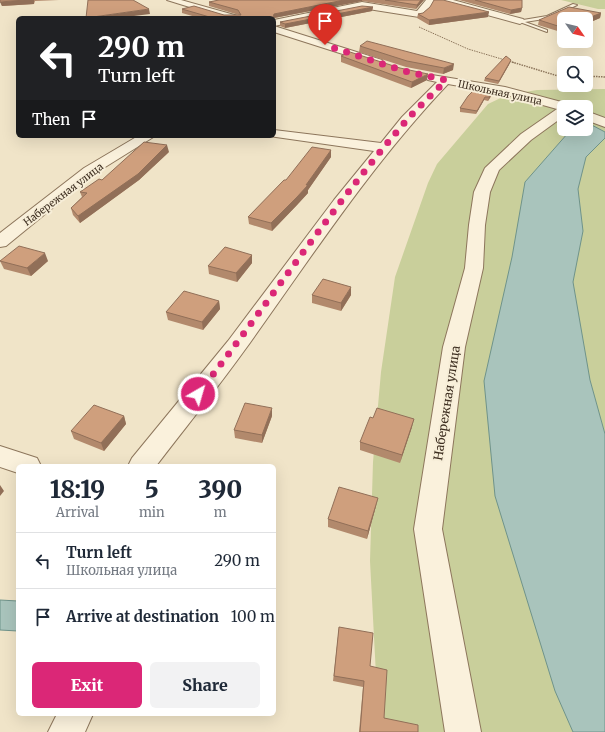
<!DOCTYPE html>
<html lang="en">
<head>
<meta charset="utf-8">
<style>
	:root { --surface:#fff; --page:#f2f2f3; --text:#1f2937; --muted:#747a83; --line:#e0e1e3; --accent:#db2777 }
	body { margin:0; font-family:Merriweather,serif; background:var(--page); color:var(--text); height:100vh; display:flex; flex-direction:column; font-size:15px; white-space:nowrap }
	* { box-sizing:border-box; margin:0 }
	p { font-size:13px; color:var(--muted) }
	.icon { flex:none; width:22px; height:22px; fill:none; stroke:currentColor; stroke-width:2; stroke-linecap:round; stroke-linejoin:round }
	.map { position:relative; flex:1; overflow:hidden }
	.drawer { position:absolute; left:16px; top:464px; width:260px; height:252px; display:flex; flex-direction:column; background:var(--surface); border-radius:6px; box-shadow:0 4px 16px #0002 }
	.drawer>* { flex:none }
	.banner { position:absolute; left:16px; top:16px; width:260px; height:122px; border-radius:6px; box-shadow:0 4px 16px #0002; background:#202124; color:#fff; overflow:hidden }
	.needle { width:26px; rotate:124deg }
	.controls { position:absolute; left:557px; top:12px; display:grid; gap:8px }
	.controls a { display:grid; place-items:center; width:36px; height:36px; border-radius:6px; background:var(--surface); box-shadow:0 4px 16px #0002; font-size:20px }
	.pin { position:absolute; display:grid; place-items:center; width:34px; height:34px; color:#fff; margin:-41px -17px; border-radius:50% 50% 50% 0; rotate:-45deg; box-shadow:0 0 4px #0007 }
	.pin .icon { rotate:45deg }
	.me { position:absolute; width:44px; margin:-22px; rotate:38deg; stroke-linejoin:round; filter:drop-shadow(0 0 3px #0008) }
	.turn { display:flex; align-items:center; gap:14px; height:84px; padding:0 16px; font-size:18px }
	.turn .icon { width:52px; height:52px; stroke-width:2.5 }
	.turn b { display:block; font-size:28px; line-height:34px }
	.then { display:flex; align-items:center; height:38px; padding:0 16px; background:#0003; gap:8px; font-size:15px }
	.eta { display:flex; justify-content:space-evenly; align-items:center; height:68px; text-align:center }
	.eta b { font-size:24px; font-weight:800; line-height:28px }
	.primary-button { display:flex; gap:8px; margin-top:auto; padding:8px 16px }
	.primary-button a { flex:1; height:46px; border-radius:6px; background:var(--accent); color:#fff; font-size:16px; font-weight:800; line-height:46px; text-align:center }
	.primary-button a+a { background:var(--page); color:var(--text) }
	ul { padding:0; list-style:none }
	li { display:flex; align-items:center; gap:12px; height:56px; padding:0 16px; border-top:1px solid var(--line) }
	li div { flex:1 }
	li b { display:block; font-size:15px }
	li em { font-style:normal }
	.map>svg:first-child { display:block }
	.green { fill:#c9cf9b; fill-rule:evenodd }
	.water { fill:#a9c4bc; stroke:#6f938a }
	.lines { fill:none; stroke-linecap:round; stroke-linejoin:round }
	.lane-casing { stroke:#8d765c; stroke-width:2 }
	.street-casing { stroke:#8d765c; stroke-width:2 }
	.path-far1 { stroke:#8d765c; stroke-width:1; stroke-dasharray:1.5 1; stroke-linecap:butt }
	.path { stroke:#8d765c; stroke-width:1.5; stroke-dasharray:1.5 1; stroke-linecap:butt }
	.lane { fill:#faf1dc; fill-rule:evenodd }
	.street { fill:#faf1dc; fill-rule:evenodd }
	.wall { fill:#b2896c }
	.shaded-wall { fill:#916f58 }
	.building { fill:#cf9f7d; stroke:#916f58 }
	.route { stroke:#db2777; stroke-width:7; stroke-dasharray:0 12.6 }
	.labels { text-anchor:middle; stroke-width:4; stroke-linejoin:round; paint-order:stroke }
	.far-street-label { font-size:10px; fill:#3d2e20; stroke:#f7eed8 }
	.street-label { font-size:12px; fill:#3d2e20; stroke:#f7eed8 }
</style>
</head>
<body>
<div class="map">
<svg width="605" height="732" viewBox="0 0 605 732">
	<rect width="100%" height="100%" fill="#f0e4c8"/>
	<!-- green -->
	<path class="green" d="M 561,0 L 605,0 L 605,9 L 598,9 Z
		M 605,89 L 605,732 L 379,732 L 370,561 L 373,462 L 381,372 L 395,277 L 428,183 L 437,164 L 488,104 L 507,95 L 537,90 ZM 564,107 L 586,107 L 586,129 L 564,129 Z"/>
	<!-- water -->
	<path class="water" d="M 586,122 L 605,132 L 605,138 L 586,157 L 578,189 L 583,231 L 573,282 L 590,380 L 605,434 L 605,732 L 573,732 L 555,691 L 495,496 L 484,381 L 512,257 L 525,182 L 568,133 L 574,129 L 586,129 Z
		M 0,600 L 18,601 L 18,631 L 0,630 Z"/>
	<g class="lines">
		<!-- lane casing -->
		<g class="lane-casing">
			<path id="lane" d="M 573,4 L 577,5 L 550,18 L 525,22 L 547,30 L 547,32 L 517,21 L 547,16 Z"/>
		</g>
		<!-- street casing -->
		<g class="street-casing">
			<path id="street" d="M 167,0 L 181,0 L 238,16 L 240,18 L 225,18 Z
				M 426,0 L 434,0 C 432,7 426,15 419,17 L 362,8 L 274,26 L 274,20 L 362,2 L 417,11 Z
				M 439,0 L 453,0 L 523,19 L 525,21 L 520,24 L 440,2 Z
				M 274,26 L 382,60 L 383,62 L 382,64 L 374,64 L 274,32 Z
				M 432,75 L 505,87 L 569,104 L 571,107 L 564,107 L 564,116 L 531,140 L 499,170 L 490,192 L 485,225 L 483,268 L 465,347 L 442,529 L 481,732 L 445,732 L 414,529 L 443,347 L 465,268 L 469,225 L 474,192 L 485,168 L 521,134 L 557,109 L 504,94 L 448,84 C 370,166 310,259 244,351 C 216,390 185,428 156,466 L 128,466 L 132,458 L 228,341 L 334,200 L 374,151 L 269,136 L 274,136 L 274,130 L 381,143 L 402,117 L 437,82 L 428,80 L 426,78 Z
				M 586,111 L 605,118 L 605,127 L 586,120 Z
				M 138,136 L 155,136 L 94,174 L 6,246 L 0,247 L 0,233 L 84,168 Z
				M 0,446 L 37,458 L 41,466 L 18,466 L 18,473 L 0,467 Z
				M 57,714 L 93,714 L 85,732 L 48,732 Z"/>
		</g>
		<!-- path-far1 -->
		<path class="path-far1" d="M 419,27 L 468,49 L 515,63"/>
		<!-- path -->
		<path class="path" d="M 512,62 L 558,76 L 564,76
			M 586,76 L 605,77"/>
		<!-- lane -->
		<use href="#lane" class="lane"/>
		<!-- street -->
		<use href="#street" class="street"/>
	</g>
	<!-- wall -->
	<path class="wall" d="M 0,0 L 59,0 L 35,1 L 34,4 L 2,6 Z
		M 219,0 L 424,0 L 416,9 L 362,1 L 274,18 L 199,18 L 182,13 L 182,9 L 224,15 L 239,15 L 209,6 L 209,2 Z
		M 459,0 L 522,0 L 522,8 L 521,12 L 510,14 Z
		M 373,7 L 372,11 L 285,28 L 280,26 L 280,22 Z
		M 430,7 L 488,17 L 429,25 L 417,18 L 418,14 L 423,13 Z
		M 601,13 L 600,18 L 586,24 L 586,19 L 564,19 L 564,33 L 538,25 L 539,20 Z
		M 360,46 L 453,70 L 443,74 L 406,67 L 359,52 Z
		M 341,56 L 427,80 L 411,88 L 341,62 Z
		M 510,63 L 498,84 L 484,81 L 485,78 Z
		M 493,93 L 488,101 L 484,100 L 476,114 L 460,112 L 460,108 Z
		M 331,150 L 331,157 L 308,190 L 308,193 L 297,205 L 272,231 L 249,224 L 248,217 L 286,180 Z
		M 169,152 L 139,180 L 80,223 L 73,215 L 71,208 L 82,197 L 80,192 L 102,180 Z
		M 252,255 L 252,263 L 237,282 L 209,274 L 208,266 Z
		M 0,261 L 48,261 L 31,276 L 4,269 Z
		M 312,295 L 351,295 L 341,311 L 312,303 Z
		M 219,301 L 220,309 L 203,330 L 168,320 L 166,312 Z
		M 124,416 L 126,424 L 104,451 L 74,439 L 71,431 Z
		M 272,416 L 262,443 L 235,438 L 234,430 Z
		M 412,427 L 400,463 L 360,450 L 360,442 Z
		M 376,506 L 367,539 L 328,527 L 328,519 Z
		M 339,627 L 370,666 L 384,718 L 418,732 L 359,732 L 363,687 L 333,681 Z"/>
	<!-- shaded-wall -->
	<path class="shaded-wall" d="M 25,0 L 34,0 L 34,4 L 2,6 L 0,2 Z
		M 344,0 L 362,0 L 362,1 L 274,18 L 273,18 L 274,14 Z
		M 421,0 L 424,0 L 416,9 L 417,5 Z
		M 373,7 L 372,11 L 285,28 L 285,24 Z
		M 522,8 L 521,12 L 510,14 L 511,10 Z
		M 149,9 L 150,14 L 118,18 L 86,18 Z
		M 489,12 L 488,17 L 429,25 L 429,20 Z
		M 601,13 L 600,18 L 586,24 L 586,19 Z
		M 511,60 L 510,63 L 498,84 L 499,81 Z
		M 454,64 L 453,70 L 443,74 L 444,68 Z
		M 428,74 L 427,80 L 411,88 L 412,82 Z
		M 493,90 L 493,93 L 488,101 L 489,97 Z
		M 485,97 L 484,100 L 476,114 L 477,111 Z
		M 167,145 L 169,152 L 139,180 L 80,223 L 78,216 Z
		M 331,150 L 331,157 L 308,190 L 308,193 L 297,205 L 272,231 L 271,223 L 306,185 Z
		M 45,253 L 48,261 L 31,276 L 27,268 Z
		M 252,255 L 252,263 L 237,282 L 236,273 Z
		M 351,287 L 351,295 L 341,311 L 341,303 Z
		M 219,301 L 220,309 L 203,330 L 202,322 Z
		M 272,408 L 272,416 L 262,443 L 262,435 Z
		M 124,416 L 126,424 L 104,451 L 101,443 Z
		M 414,419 L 412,427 L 400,463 L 402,455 Z
		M 0,485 L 4,491 L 0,496 Z
		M 378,498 L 376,506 L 367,539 L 368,531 Z"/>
	<!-- building -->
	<path class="building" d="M 0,0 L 25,0 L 0,2 Z
		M 88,0 L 133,0 L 149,9 L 86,18 Z
		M 219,0 L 344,0 L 274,14 L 273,18 L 213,18 L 182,9 L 194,6 L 224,15 L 241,15 L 238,10 L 209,2 Z
		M 385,0 L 421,0 L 417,5 Z
		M 434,0 L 443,0 L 489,12 L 429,20 L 418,14 L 423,13 L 430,7 Z
		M 475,0 L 522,0 L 522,8 L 511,10 Z
		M 362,6 L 373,7 L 285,24 L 280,22 Z
		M 569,7 L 601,13 L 586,19 L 564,19 L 564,28 L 539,20 Z
		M 367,41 L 454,64 L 444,68 L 407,61 L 360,46 Z
		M 350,52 L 400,68 L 428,74 L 412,82 L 341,56 Z
		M 506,56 L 511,60 L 499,81 L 485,78 Z
		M 477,87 L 493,90 L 489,97 L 485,97 L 477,111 L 460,108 L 468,96 Z
		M 144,142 L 167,145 L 138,174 L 78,216 L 71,208 L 87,193 L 80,192 L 99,179 L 102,180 Z
		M 312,147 L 331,150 L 306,185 L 308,185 L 297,197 L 271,223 L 248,217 L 284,180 L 286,180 Z
		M 19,246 L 45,253 L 27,268 L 0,261 Z
		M 225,247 L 252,255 L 236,273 L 208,266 Z
		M 323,279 L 351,287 L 341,303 L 312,295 Z
		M 184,291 L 219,301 L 202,322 L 166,312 Z
		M 245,403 L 272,408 L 262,435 L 234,430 Z
		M 94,405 L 124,416 L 101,443 L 71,431 Z
		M 377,408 L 414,419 L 402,455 L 360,442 L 370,417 L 373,418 Z
		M 339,487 L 378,498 L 368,531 L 328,519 Z
		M 339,627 L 373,633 L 370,666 L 387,670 L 384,718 L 418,725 L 418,732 L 360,732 L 364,681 L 334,676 Z"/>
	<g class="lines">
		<!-- route -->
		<path class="route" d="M 198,394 C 268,304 331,208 406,121 C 418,107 433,94 446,80 L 404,71 L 325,45"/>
	</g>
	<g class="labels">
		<!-- far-street labels -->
		<g class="far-street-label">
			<text transform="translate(500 92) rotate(12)" y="4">Школьная улица</text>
			<text transform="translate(63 194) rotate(-37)" y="4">Набережная улица</text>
		</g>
		<!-- street labels -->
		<g class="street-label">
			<text transform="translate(447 403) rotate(-81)" y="4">Набережная улица</text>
		</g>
	</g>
</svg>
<div class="controls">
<a><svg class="needle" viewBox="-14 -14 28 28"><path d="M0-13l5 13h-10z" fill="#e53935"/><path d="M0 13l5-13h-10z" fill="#747a83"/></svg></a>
<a><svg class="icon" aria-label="search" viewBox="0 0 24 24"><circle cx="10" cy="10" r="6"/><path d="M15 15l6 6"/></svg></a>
<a><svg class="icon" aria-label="layers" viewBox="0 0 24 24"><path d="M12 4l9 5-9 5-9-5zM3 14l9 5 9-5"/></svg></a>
</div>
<div class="pin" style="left:325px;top:45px;background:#d93025"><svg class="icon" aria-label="arrive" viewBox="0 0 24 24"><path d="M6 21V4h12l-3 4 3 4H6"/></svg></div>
<svg class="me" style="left:198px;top:394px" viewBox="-20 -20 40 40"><circle r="17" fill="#db2777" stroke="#fff" stroke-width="3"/><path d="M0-11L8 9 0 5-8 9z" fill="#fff"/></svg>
<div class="banner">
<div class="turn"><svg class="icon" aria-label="left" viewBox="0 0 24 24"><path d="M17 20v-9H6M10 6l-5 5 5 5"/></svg><div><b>290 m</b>Turn left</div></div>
<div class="then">Then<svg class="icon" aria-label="arrive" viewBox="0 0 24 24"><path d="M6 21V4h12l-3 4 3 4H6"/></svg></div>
</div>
<section class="drawer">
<div class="eta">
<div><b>18:19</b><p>Arrival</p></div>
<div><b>5</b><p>min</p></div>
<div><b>390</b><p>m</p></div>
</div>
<ul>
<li><svg class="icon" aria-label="left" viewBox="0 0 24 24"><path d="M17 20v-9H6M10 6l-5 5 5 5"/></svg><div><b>Turn left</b><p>Школьная улица</p></div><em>290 m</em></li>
<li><svg class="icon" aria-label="arrive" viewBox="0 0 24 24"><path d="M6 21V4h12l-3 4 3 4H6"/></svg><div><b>Arrive at destination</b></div><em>100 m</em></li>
</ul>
<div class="primary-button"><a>Exit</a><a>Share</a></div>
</section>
</div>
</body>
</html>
